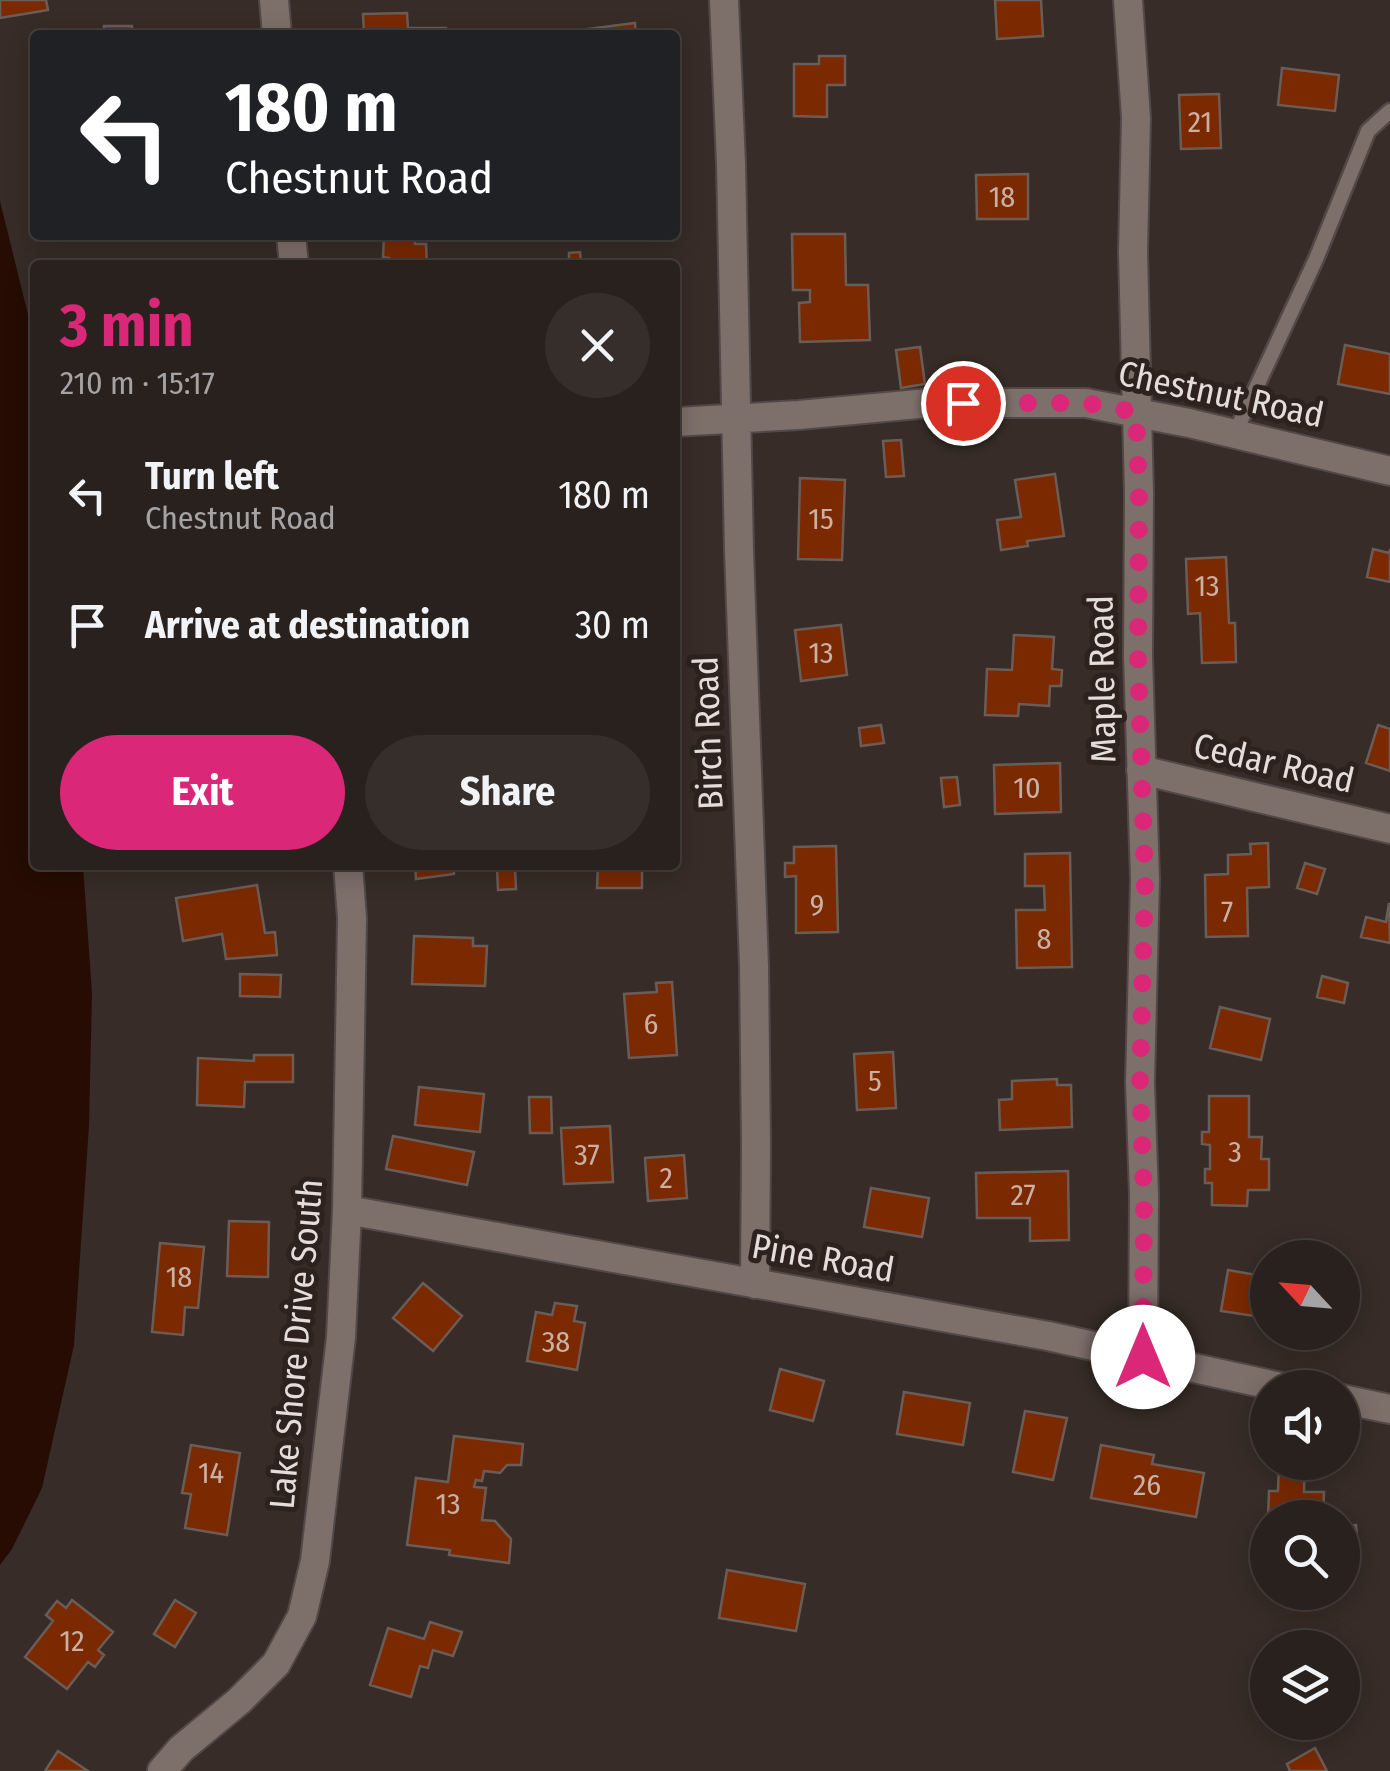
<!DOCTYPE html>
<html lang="en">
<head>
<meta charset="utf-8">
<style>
	:root { --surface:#29211d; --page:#352e2a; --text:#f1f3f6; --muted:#a5a3a4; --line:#453e3b; --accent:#db2777 }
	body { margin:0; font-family:"Fira Sans Condensed",sans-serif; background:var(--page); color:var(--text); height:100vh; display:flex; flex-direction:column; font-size:38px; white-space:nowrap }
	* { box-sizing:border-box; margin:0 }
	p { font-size:32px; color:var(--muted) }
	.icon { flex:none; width:55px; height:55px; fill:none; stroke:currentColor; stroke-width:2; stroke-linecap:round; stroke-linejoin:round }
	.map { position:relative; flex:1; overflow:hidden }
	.details { position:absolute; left:30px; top:260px; width:650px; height:610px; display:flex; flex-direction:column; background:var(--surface); border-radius:10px; box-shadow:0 5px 25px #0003,0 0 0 2px var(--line) }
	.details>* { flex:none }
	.banner { position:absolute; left:30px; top:30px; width:650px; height:210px; border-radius:10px; box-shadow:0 5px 25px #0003,0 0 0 2px var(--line); background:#202124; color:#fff; overflow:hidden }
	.needle { width:65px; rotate:296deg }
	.controls { position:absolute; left:1250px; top:1240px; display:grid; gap:20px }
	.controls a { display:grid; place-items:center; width:110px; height:110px; border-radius:50%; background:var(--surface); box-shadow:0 5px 25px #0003,0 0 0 2px var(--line); font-size:50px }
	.pin { position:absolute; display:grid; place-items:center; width:85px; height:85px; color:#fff; margin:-42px; border:5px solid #fff; border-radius:50%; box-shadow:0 2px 10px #0007 }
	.me { position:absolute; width:110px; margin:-55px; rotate:0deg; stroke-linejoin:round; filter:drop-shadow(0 0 8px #0008) }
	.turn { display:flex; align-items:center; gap:35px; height:210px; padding:0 30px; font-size:45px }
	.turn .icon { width:130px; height:130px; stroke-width:2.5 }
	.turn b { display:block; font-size:70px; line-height:85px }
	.round { display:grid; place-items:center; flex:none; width:105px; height:105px; border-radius:52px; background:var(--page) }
	.summary { display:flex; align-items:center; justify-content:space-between; height:170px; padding:0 30px }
	h1 { font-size:60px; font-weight:700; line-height:75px; color:var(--accent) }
	.cta { display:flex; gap:20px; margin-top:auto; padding:20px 30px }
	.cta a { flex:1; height:115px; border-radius:60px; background:var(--accent); color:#fff; font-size:40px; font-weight:700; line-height:115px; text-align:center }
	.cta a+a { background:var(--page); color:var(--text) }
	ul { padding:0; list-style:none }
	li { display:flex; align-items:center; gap:30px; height:130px; padding:0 30px }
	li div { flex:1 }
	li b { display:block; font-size:38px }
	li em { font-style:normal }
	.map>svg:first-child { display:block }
	.water { fill:#260c03 }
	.building { fill:#7a2900; stroke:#6a5d58; stroke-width:2.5 }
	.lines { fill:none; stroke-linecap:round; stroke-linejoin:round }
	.service-casing { stroke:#524845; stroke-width:19 }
	.minor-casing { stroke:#524845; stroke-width:32 }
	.service { stroke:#7d6f6a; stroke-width:14 }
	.minor { stroke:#7d6f6a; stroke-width:28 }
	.route { stroke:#db2777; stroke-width:18; stroke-dasharray:0 32.4 }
	.labels { text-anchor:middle; stroke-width:10; stroke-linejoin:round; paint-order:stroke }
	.number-label { font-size:30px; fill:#cab0a4 }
	.street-label { font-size:35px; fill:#e5ddda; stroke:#2d221d }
</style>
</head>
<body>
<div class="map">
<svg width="1390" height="1771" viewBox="0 0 1390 1771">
	<rect width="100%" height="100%" fill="#372c27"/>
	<!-- water -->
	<path class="water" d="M 0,201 L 35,343 L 35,865 L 83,865 L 92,994 L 89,1125 L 74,1345 L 42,1488 L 12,1549 L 0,1565 Z"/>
	<!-- building -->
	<path class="building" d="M 0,0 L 46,0 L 48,10 L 0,18 Z
		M 995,0 L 1041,0 L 1043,36 L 997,39 Z
		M 407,13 L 408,28 L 446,28 L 446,35 L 364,35 L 363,14 Z
		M 635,23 L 636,35 L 564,35 L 564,32 Z
		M 104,26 L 132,26 L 132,35 L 190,33 L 190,35 L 104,35 Z
		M 819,56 L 845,56 L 845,85 L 827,85 L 827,117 L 794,116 L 794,64 L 819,64 Z
		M 1282,68 L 1339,75 L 1335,111 L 1278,105 Z
		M 1219,94 L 1221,148 L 1181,149 L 1179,95 Z
		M 1028,174 L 1028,219 L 977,219 L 976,175 Z
		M 792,234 L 845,234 L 846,285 L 868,285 L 870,340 L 800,342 L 799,303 L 810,302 L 810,290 L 793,290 Z
		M 384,235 L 415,235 L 415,244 L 426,244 L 427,265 L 429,265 L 389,265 L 389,258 L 383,257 Z
		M 580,252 L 581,262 L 590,262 L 590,265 L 569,265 L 569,253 Z
		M 1345,345 L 1390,354 L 1390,394 L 1338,384 Z
		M 920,347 L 925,384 L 901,388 L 896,350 Z
		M 901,440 L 904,476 L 886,477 L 883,441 Z
		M 1055,474 L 1064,536 L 1027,541 L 1028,546 L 1001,550 L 997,520 L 1021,517 L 1015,480 Z
		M 800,478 L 845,480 L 842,560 L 798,559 Z
		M 1373,549 L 1389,553 L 1390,549 L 1390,582 L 1367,577 Z
		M 1226,557 L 1229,623 L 1235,623 L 1236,662 L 1202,663 L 1200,613 L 1188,614 L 1186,559 Z
		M 841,625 L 847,675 L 801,681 L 795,630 Z
		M 1014,635 L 1054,637 L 1052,669 L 1062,670 L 1061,686 L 1050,686 L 1049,706 L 1019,704 L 1018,716 L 985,715 L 987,669 L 1012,670 Z
		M 881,725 L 884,743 L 861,746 L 859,728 Z
		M 1378,725 L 1390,729 L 1390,771 L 1366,763 Z
		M 1060,763 L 1061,812 L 995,814 L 994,765 Z
		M 957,777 L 960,805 L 944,807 L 941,778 Z
		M 1268,843 L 1269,887 L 1247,888 L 1248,936 L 1206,937 L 1205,875 L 1228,874 L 1228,855 L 1251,854 L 1250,844 Z
		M 836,846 L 838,932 L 796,933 L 796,876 L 785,877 L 785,863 L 794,863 L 794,847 Z
		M 1070,853 L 1072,967 L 1017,968 L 1016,910 L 1045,910 L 1044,886 L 1025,886 L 1025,854 Z
		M 1305,863 L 1325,869 L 1317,894 L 1297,888 Z
		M 415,865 L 453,865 L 454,874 L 416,879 Z
		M 598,865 L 642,865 L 642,888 L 597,888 Z
		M 515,867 L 516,889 L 498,890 L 497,868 Z
		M 257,885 L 265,933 L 275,932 L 277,955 L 226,959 L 222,934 L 183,941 L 176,898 Z
		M 1389,903 L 1390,943 L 1361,937 L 1366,917 L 1386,922 Z
		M 414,936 L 473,938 L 473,946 L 487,946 L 485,986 L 412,984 Z
		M 240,974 L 281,975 L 280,997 L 240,996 Z
		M 1322,976 L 1348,983 L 1344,1003 L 1317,997 Z
		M 672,982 L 677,1055 L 629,1058 L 624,994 L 657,992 L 656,983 Z
		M 1220,1007 L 1270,1019 L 1261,1060 L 1210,1048 Z
		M 893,1052 L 896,1108 L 857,1110 L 854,1054 Z
		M 254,1055 L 293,1055 L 293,1082 L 245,1082 L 244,1107 L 197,1105 L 198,1058 L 254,1061 Z
		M 1057,1079 L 1057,1085 L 1071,1085 L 1072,1127 L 1000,1130 L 999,1100 L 1012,1099 L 1012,1081 Z
		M 419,1087 L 484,1094 L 480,1132 L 415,1125 Z
		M 1209,1096 L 1249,1096 L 1249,1137 L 1262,1137 L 1261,1159 L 1269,1159 L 1269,1190 L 1248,1190 L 1247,1206 L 1212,1205 L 1212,1183 L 1205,1183 L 1205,1169 L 1210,1169 L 1210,1145 L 1202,1144 L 1202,1132 L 1209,1132 Z
		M 529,1097 L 551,1097 L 552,1133 L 530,1133 Z
		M 610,1126 L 613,1182 L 564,1184 L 561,1128 Z
		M 393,1136 L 474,1152 L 467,1185 L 386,1169 Z
		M 684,1155 L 687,1198 L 648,1201 L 645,1158 Z
		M 1068,1171 L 1069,1240 L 1030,1241 L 1030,1218 L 977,1218 L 976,1173 Z
		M 871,1188 L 929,1198 L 922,1237 L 864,1227 Z
		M 229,1221 L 269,1222 L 268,1277 L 227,1276 Z
		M 160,1243 L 204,1247 L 198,1308 L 185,1307 L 183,1335 L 152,1332 Z
		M 1228,1270 L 1268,1277 L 1268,1318 L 1221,1311 Z
		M 423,1283 L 462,1316 L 433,1351 L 393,1318 Z
		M 555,1303 L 577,1306 L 574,1321 L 585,1323 L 577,1370 L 527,1361 L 536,1312 L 552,1315 Z
		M 780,1369 L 824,1381 L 813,1421 L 770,1410 Z
		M 904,1392 L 970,1403 L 963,1445 L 897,1434 Z
		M 1025,1411 L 1067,1418 L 1053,1480 L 1013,1472 Z
		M 454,1436 L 523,1444 L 521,1465 L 507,1465 L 500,1473 L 484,1471 L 482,1481 L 476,1480 L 474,1487 L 486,1488 L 482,1520 L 495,1521 L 511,1539 L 509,1563 L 449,1555 L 450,1550 L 407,1545 L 416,1478 L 448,1482 Z
		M 191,1445 L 240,1453 L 227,1535 L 185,1528 L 191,1494 L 182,1493 Z
		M 1101,1445 L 1154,1455 L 1152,1464 L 1204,1473 L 1196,1517 L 1091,1498 Z
		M 1279,1462 L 1305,1462 L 1304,1492 L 1324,1492 L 1323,1518 L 1268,1518 L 1269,1491 L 1278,1491 Z
		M 1356,1525 L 1359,1560 L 1342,1561 L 1342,1526 Z
		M 727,1570 L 805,1584 L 796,1631 L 719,1618 Z
		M 72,1600 L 113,1632 L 98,1650 L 104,1655 L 95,1667 L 88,1662 L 67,1689 L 25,1657 L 53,1621 L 46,1615 L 57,1601 L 66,1608 Z
		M 175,1600 L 196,1613 L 175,1647 L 154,1634 Z
		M 430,1622 L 462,1632 L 453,1656 L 433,1650 L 428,1668 L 420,1666 L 411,1697 L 370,1685 L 388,1628 L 424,1639 Z
		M 1315,1748 L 1327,1771 L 1290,1771 L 1287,1764 Z
		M 58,1751 L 88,1771 L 45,1771 Z"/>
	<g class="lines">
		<!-- service casing -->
		<g class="service-casing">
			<path id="service" d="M 1235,433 L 1316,259 L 1368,131 L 1390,111"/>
		</g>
		<!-- minor casing -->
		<g class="minor-casing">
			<path id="minor" d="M 274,0 L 277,35
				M 724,0 L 731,164 L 739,551 L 754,966 L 756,1147 L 755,1284
				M 1128,0 L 1136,118 L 1133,252 L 1139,493 L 1138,656 L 1145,879 L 1140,1083 L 1144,1195 L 1143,1357
				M 291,235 L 294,265
				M 675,422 L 799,415 L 929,403 L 1086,403 L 1189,423 L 1390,471
				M 1141,770 L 1390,829
				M 347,1210 L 1048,1336 L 1285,1388
				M 1342,1399 L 1390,1409
				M 162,1771 L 181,1749 L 239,1701 L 276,1664 L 302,1616 L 315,1561 L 341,1337 L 347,1210 L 352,918 L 348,865"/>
		</g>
		<!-- service -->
		<use href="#service" class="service"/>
		<!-- minor -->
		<use href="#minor" class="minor"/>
	</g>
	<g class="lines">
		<!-- route -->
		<path class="route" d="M 963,403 L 1086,403 L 1136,412 L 1139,493 L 1138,656 L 1145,879 L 1140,1082 L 1144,1196 L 1143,1357"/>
	</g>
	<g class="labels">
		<!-- number labels -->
		<g class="number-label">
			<text x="1200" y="132">21</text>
			<text x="1002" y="207">18</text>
			<text x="821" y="529">15</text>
			<text x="1207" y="596">13</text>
			<text x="821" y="663">13</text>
			<text x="1027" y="798">10</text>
			<text x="817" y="915">9</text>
			<text x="1227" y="922">7</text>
			<text x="1044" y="949">8</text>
			<text x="651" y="1034">6</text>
			<text x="875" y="1091">5</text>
			<text x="1235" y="1162">3</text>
			<text x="587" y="1165">37</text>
			<text x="666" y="1188">2</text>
			<text x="1023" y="1205">27</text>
			<text x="179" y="1287">18</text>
			<text x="556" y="1352">38</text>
			<text x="211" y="1483">14</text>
			<text x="1147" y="1495">26</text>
			<text x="448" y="1514">13</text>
			<text x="72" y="1651">12</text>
		</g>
		<!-- street labels -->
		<g class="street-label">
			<text transform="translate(1221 394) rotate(12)" y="12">Chestnut Road</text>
			<text transform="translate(1102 679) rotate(-91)" y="12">Maple Road</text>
			<text transform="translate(708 733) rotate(-92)" y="12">Birch Road</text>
			<text transform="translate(1274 763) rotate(13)" y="12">Cedar Road</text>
			<text transform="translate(823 1258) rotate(10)" y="12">Pine Road</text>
			<text transform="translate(296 1344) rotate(-85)" y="12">Lake Shore Drive South</text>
		</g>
	</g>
</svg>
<div class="controls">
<a><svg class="needle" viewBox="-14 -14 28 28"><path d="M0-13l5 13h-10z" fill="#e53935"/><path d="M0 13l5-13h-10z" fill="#a5a3a4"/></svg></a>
<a><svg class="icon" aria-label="sound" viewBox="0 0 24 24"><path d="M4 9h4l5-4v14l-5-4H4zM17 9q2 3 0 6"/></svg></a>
<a><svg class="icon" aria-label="search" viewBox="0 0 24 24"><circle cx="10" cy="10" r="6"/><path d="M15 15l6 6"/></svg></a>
<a><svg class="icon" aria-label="layers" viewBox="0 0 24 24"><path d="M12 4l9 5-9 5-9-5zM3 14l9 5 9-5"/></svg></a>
</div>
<div class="pin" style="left:963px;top:403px;background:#d93025"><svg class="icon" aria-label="arrive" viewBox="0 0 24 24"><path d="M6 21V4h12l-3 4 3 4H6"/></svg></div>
<svg class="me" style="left:1143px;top:1357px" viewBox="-20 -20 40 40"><circle r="19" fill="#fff"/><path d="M0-13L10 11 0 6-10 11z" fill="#db2777"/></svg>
<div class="banner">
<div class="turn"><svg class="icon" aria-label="left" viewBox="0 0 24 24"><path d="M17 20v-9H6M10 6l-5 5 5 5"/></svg><div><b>180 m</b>Chestnut Road</div></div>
</div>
<section class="details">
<div class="summary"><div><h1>3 min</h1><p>210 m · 15:17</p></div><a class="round"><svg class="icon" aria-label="close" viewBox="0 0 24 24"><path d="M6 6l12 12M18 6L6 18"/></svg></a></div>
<ul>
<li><svg class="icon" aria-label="left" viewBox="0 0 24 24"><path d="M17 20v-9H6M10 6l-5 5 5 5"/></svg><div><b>Turn left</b><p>Chestnut Road</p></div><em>180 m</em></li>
<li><svg class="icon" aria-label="arrive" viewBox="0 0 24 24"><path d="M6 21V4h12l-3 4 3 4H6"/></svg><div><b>Arrive at destination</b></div><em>30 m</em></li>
</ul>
<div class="cta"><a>Exit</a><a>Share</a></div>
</section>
</div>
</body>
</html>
